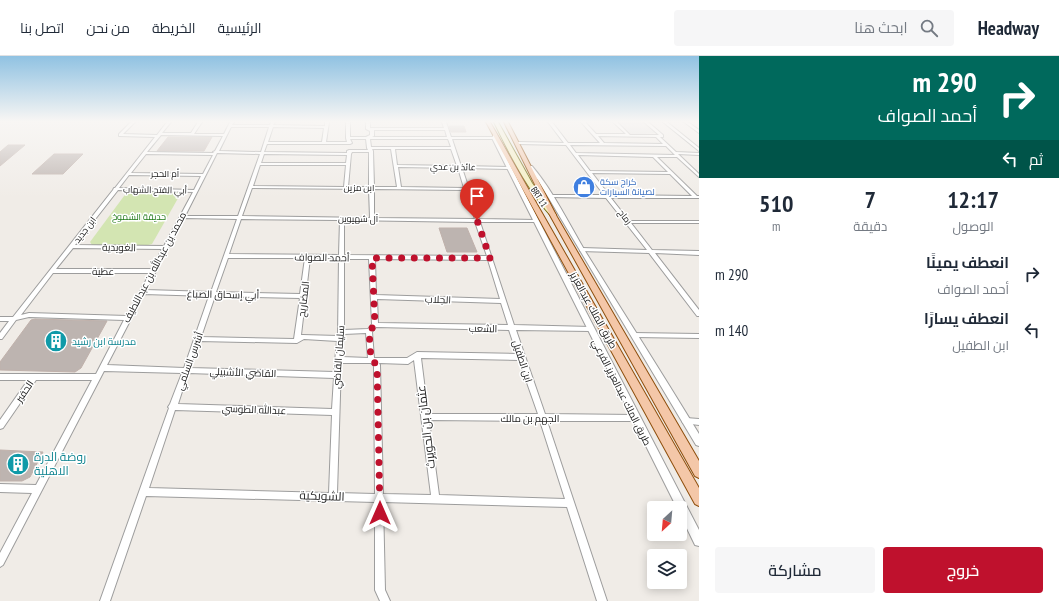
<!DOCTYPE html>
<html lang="ar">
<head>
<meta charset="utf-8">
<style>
	:root { --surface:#fff; --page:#f6f6f7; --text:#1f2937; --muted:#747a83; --line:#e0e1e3; --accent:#bf112d }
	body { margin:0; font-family:"PT Sans Narrow",Cairo,sans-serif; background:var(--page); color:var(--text); direction:rtl; height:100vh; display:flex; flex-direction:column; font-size:15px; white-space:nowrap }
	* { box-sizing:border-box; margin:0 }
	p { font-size:13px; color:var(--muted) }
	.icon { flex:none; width:22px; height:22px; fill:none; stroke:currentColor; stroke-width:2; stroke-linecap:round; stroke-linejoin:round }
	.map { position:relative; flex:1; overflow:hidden; direction:ltr }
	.side { display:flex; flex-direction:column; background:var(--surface); width:360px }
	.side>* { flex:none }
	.guide { background:#00695c; color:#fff; overflow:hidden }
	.needle { width:26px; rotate:206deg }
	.fabs { position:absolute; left:647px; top:445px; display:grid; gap:8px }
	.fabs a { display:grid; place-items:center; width:40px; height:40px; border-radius:4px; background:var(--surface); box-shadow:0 2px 10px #0003; font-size:20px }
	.pin { position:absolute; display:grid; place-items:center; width:34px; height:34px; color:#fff; margin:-41px -17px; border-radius:50% 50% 50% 0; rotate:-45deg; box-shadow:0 0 4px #0007 }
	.pin .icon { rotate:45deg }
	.me { position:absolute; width:44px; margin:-22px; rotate:0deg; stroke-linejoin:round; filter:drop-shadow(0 0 3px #0008) }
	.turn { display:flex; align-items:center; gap:14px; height:84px; padding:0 16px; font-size:18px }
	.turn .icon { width:52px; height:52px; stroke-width:2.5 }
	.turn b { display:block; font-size:28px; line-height:34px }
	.then { display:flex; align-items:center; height:38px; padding:0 16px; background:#0003; gap:8px; font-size:15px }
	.eta { display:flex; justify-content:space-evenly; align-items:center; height:68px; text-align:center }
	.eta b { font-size:24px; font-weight:600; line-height:28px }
	.primary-button { display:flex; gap:8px; margin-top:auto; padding:8px 16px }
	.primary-button a { flex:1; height:46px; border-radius:4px; background:var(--accent); color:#fff; font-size:16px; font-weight:600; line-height:46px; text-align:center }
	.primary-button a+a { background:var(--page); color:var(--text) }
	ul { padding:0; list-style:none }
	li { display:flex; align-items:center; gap:12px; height:56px; padding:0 16px }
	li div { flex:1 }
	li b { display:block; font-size:15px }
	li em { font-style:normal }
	header { display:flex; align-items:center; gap:24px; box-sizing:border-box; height:56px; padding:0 20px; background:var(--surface); border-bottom:1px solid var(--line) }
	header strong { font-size:19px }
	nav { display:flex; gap:22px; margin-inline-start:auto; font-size:14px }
	.search { width:280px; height:36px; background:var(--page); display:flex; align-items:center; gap:10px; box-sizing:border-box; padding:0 14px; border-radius:4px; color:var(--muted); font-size:15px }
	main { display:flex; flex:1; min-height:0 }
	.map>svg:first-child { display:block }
	.residential { fill:#dedddd }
	.grass { fill:#d3e5b2 }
	.building { fill:#bdb4b0; stroke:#c0b1ab }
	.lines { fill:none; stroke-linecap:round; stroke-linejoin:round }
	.minor-casing { stroke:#9d9d9d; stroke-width:2 }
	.tertiary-casing { stroke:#9d9d9d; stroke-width:2 }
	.secondary-casing { stroke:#706b0e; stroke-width:2 }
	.primary-casing { stroke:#8f4f0d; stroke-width:2 }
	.minor { fill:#fff; fill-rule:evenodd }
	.tertiary { fill:#fff; fill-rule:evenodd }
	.secondary { fill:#f5efc0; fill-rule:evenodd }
	.primary { fill:#f4c7a8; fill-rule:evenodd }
	.route { stroke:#bf112d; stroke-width:7; stroke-dasharray:0 12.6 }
	.labels { text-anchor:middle; stroke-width:3; stroke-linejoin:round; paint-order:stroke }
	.far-street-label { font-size:9px; fill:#202020; stroke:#fff }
	.far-shop-label { font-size:9px; fill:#366cbe; stroke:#fff; text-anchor:start }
	.far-park-label { font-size:9px; fill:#1d7715; stroke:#fff }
	.street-label { font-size:10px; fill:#202020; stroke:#fff }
	.culture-label { font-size:10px; fill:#0d838f; stroke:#fff; text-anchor:start }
	.near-street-label { font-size:12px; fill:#202020; stroke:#fff }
	.near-culture-label { font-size:12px; fill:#0d838f; stroke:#fff; text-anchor:start }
</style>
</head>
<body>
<header>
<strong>Headway</strong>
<div class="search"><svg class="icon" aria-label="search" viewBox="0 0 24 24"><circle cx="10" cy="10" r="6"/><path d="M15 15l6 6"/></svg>ابحث هنا</div>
<nav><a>الرئيسية</a><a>الخريطة</a><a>من نحن</a><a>اتصل بنا</a></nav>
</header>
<main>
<section class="side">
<div class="guide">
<div class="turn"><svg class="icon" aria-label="right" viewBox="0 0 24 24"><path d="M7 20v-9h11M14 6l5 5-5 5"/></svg><div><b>290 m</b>أحمد الصواف</div></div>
<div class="then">ثم<svg class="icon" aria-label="left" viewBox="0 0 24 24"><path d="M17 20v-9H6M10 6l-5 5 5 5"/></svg></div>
</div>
<div class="eta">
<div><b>12:17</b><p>الوصول</p></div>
<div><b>7</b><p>دقيقة</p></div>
<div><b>510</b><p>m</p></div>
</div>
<ul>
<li><svg class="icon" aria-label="right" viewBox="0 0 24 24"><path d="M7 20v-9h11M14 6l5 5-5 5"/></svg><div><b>انعطف يمينًا</b><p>أحمد الصواف</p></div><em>290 m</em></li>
<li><svg class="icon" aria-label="left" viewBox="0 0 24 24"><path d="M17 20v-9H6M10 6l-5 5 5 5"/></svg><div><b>انعطف يسارًا</b><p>ابن الطفيل</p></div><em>140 m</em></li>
</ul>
<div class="primary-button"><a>خروج</a><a>مشاركة</a></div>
</section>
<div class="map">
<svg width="699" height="545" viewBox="0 0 699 545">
	<rect width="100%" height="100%" fill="#f0ece7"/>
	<!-- residential -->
	<path class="residential" d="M 617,66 L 643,66 L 656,77 L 630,79 Z"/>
	<!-- grass -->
	<path class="grass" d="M 130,135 L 180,136 L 181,137 L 152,188 L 148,189 L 92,189 L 90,186 L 127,136 Z"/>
	<!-- building -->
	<path class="building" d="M 449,70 L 464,70 L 466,76 L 451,76 Z
		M 168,81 L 212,81 L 204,95 L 157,95 Z
		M 8,89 L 25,89 L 0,110 L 0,96 Z
		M 54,98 L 83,98 L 63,118 L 32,118 Z
		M 439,172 L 467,172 L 477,196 L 447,196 Z
		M 35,263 L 107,265 L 81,312 L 75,316 L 0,314 L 0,306 L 31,264 Z
		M 0,394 L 43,396 L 30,421 L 22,425 L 0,425 Z"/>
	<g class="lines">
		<!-- minor casing -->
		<g class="minor-casing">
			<path id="minor" d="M 131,66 L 135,66 L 123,78 L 157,79 L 167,66 L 171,66 L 162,77 L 191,77 L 198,66 L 202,66 L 194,78 L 224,78 L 230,66 L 234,66 L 232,69 L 270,69 L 271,66 L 275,66 L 273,69 L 325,70 L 325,66 L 329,66 L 326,86 L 347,86 L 346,82 L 346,66 L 350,66 L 350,81 L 366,81 L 370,79 L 370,75 L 366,73 L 366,66 L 370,66 L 370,72 L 444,72 L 442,66 L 446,66 L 451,81 L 495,81 L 496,82 L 494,83 L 452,83 L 461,110 L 509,111 L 511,112 L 509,113 L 462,112 L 479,163 L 536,164 L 538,165 L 536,166 L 480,166 L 514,269 L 591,271 L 593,271 L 594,273 L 593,275 L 591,275 L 516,274 L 545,358 L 635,359 L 638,360 L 639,362 L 638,364 L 635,365 L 547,365 L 607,545 L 597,545 L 567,451 L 383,446 L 385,534 L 390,545 L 380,545 L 375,534 L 375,446 L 146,440 L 110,545 L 100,545 L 169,352 L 168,351 L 170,348 L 182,317 L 104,315 L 3,509 L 0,511 L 0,497 L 32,437 L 0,436 L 0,428 L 36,429 L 92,324 L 36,324 L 3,372 L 0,373 L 0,364 L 28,324 L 0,324 L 0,318 L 96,318 L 124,264 L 29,261 L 16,264 L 2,283 L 0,283 L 0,277 L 9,265 L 0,265 L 0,261 L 13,261 L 113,134 L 114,132 L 115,132 L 155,81 L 119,80 L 119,78 ZM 231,71 L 269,71 L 261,96 L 219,95 ZM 273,71 L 324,72 L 322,86 L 268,86 ZM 374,74 L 445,74 L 447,81 L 372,81 L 374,80 ZM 161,79 L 223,80 L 215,95 L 213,96 L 214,97 L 147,96 ZM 350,83 L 366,83 L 367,92 L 368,94 L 349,94 L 347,95 L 347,97 L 264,96 L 267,88 L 350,88 L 352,87 ZM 370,83 L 448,83 L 451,91 L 371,91 ZM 372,93 L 391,93 L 397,131 L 374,131 L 373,95 ZM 395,93 L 451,93 L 457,110 L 397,109 ZM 352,96 L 369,96 L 369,131 L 348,131 L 351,98 ZM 217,97 L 260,98 L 238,160 L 185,160 ZM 146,98 L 213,99 L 203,118 L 131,117 ZM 264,98 L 347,99 L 346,107 L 261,107 ZM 260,109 L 346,109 L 344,131 L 253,130 ZM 398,111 L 458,112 L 464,132 L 401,131 ZM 129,119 L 201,120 L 194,134 L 119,132 ZM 252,132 L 369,133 L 370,162 L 242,160 ZM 374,133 L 465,134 L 475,163 L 374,162 ZM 118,134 L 193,136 L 164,190 L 75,189 ZM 184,162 L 237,163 L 211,236 L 146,234 ZM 241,163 L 340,164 L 339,199 L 229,198 ZM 344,164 L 475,166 L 487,200 L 344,199 ZM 73,192 L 162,193 L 152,213 L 56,213 ZM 228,202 L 305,202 L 300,238 L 216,236 ZM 310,202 L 339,202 L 338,280 L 303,279 L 301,279 ZM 344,203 L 369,203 L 372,268 L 368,273 L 344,274 ZM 375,203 L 488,204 L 500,243 L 376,239 ZM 53,217 L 150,217 L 127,260 L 29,257 L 21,259 ZM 144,238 L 209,240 L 184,312 L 107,309 ZM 215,240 L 300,242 L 294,283 L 201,281 ZM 377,243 L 501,247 L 508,269 L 378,267 ZM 376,271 L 509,274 L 517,298 L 417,296 L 407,302 L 374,302 L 372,276 ZM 366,277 L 368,302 L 342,301 L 344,278 ZM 304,283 L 337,285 L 334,316 L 190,312 L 199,285 L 297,287 ZM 421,302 L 519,304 L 538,358 L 428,358 ZM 414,304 L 431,439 L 383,438 L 380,309 L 379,307 L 408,308 ZM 341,307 L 371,307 L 374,310 L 375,438 L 337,437 ZM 188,317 L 334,322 L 332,353 L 178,348 ZM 175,354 L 332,359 L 329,437 L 149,432 ZM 429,364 L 540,365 L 565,443 L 439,439 Z
				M 548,66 L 552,66 L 568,87 L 600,87 L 581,66 L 585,66 L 596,78 L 626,78 L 613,66 L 617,66 L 630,79 L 659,79 L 644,66 L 648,66 L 663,79 L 663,81 L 660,81 L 676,96 L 699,97 L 699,99 L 678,98 L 699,118 L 699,121 L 677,101 L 657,101 L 697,140 L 699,140 L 699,142 L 611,142 L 629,165 L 699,165 L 699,167 L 631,167 L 652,194 L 699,195 L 699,199 L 655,197 L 699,254 L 699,260 L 697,260 L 649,197 L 580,195 L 580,193 L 582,192 L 647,194 L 606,142 L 549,141 L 548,140 L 550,139 L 604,139 L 566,89 L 518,88 L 516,87 L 518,86 L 564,87 ZM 598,80 L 656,81 L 663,88 L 604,87 ZM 570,89 L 666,90 L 675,99 L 576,97 ZM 578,99 L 653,101 L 668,116 L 590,115 ZM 592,117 L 670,118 L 692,140 L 609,139 Z
				M 663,66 L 667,66 L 699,92 L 699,95 Z
				M 684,66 L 688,66 L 699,74 L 699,77 Z
				M 633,277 L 699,278 L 699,282 L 635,281 L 633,281 L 632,279 Z
				M 686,362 L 699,363 L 699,369 L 683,367 L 682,365 L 683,363 Z"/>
		</g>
		<!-- tertiary casing -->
		<g class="tertiary-casing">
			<path id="tertiary" d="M 494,78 L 497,79 L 496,82 L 699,474 L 699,490 L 695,489 L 680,458 L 680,452 L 677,452 L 492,82 Z
				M 528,110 L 532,110 C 553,135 568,166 585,195 C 623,256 662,317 699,378 L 699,390 L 696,389 L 538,124 L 528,112 Z"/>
		</g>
		<!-- secondary casing -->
		<g class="secondary-casing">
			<path id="secondary" d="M 494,66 L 498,66 L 532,127 L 556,159 L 556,161 L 552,161 C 527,133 510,99 494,66 Z"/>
		</g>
		<!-- primary casing -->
		<g class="primary-casing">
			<path id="primary" d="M 486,66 L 490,66 L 699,432 L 699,450 L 695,448 Z
				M 504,66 L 508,66 L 557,161 L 699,405 L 699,422 L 695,420 L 551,161 Z"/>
		</g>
		<!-- minor -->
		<use href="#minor" class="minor"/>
		<!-- tertiary -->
		<use href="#tertiary" class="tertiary"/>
		<!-- secondary -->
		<use href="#secondary" class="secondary"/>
		<!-- primary -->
		<use href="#primary" class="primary"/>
	</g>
	<!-- sky -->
	<linearGradient id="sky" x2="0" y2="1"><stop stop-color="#90c2e2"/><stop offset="0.46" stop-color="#f8f6f4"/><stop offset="1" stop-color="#f8f6f4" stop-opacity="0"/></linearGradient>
	<rect width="699" height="142" fill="url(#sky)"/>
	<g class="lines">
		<!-- route -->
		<path class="route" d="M 380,457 L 377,309 L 371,303 L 369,275 L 375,269 L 372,202 L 490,202 L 477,164"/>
	</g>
	<!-- icons -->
	<defs>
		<g id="shop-disc" transform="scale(1.15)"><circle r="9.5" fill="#3f7fe0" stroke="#fff"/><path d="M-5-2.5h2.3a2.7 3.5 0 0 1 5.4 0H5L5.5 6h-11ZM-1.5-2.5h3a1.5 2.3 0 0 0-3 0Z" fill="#fff"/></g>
		<g id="building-disc" transform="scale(1.15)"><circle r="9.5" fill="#0f9aa8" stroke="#fff"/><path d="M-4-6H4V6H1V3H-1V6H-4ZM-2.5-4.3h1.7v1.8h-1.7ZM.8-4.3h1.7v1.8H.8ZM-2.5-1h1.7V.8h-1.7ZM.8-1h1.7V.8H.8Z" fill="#fff"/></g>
	</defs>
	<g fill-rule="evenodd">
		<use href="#shop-disc" x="584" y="131"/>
		<use href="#building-disc" x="56" y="285"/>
		<use href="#building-disc" x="18" y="408"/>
	</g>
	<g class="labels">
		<!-- far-street labels -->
		<g class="far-street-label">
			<text transform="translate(453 111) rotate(1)" y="3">عائذ بن عدي</text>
			<text x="165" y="121">أم الحجر</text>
			<text x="359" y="135">ابن مزين</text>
			<text transform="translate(155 134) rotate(1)" y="3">أبي الفتح الشهاب</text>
			<text transform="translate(539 141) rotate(57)" y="3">BRT 11</text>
			<text transform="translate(625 161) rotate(52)" y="3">رماح</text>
			<text x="358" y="166">آل شهيوين</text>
			<text transform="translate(85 174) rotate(-53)" y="3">ابن جديد</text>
		</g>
		<!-- far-shop labels -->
		<g class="far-shop-label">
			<text x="600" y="129">كراج سكة<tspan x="600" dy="10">لصيانة السيارات</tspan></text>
		</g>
		<!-- far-park labels -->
		<g class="far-park-label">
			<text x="139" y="164">حديقة الشموخ</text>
		</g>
		<!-- street labels -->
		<g class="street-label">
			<text transform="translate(119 191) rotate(1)" y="4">الغويدية</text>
			<text transform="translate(322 201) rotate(1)" y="4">أحمد الصواف</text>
			<text transform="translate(154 211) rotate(-62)" y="4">محمد بن عبدالله بن عبداللطيف</text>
			<text x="103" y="219">عطية</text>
			<text transform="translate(223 238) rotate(1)" y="4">أبي إسحاق الصباغ</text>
			<text transform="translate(303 243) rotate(-83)" y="4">المضاريح</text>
			<text transform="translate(438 243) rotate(2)" y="4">الجلاب</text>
			<text transform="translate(594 254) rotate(61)" y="4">طريق الملك عبدالعزيز</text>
			<text transform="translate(483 272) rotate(1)" y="4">الشعب</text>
			<text transform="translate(338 301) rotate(-86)" y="4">سليمان القاضي</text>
			<text transform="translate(189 305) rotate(-70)" y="4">أشرس السلمي</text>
			<text transform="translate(523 305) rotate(72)" y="4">ابن الطفيل</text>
			<text transform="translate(243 316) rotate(2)" y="4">القاضي الأشبيلي</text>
			<text transform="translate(24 335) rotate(-56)" y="4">الحفير</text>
			<text transform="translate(622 336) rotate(63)" y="4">طريق الملك عبدالعزيز الفرعي</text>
			<text transform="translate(254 353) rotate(2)" y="4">عبدالله الطوسي</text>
			<text x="530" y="366">الجهم بن مالك</text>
		</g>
		<!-- culture labels -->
		<g class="culture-label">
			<text x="72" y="289">مدرسة ابن رشيد</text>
		</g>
		<!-- near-street labels -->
		<g class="near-street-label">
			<text transform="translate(426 371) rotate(-97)" y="4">عثمان بن الحويرث</text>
			<text transform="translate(322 440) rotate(2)" y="4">الشويكية</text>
		</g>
		<!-- near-culture labels -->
		<g class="near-culture-label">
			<text x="34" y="405">روضة الدرة<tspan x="34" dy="14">الاهلية</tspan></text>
		</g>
	</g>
</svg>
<div class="fabs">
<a><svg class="needle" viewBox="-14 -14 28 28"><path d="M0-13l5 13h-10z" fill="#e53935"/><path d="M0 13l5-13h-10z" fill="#747a83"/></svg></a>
<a><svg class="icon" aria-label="layers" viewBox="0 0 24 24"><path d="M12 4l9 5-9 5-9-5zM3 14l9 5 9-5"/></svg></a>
</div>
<div class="pin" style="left:477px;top:164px;background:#d93025"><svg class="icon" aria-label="arrive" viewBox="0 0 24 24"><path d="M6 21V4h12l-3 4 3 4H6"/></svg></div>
<svg class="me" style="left:380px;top:457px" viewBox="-20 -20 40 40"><path d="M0-17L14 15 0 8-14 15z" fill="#bf112d" stroke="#fff" stroke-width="4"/></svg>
</div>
</main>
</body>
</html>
